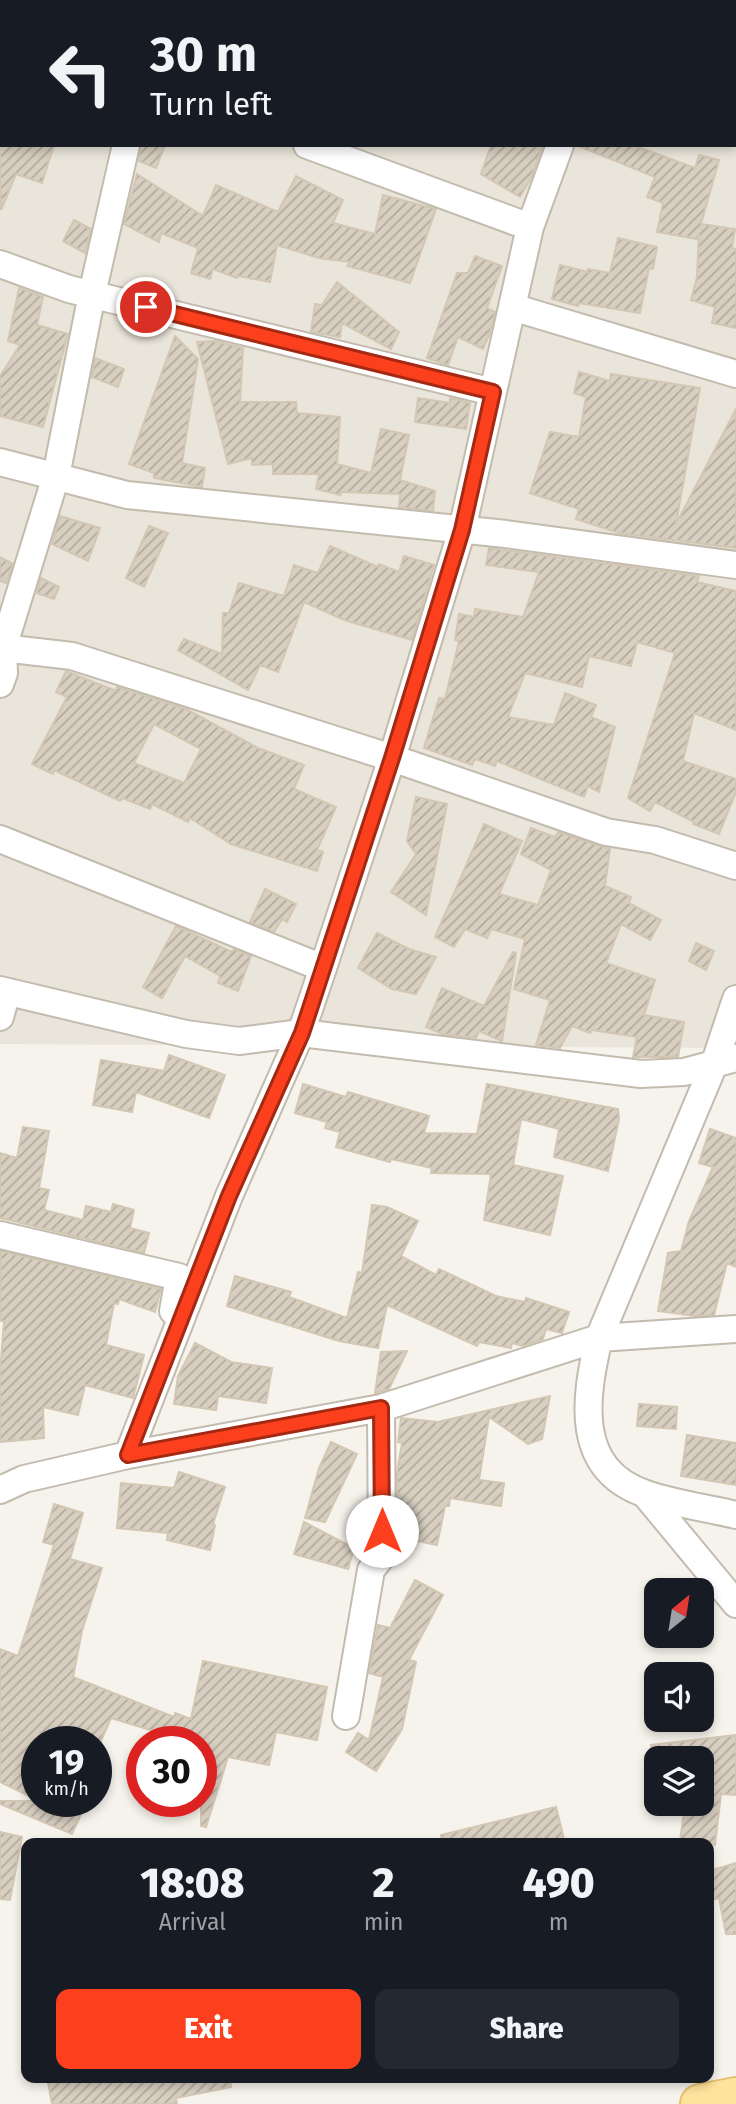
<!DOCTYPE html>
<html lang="en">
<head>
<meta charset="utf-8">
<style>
	:root { --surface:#171b24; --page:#242831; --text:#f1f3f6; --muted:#9ea1a6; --accent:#fc3f1d }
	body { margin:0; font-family:"Fira Sans",sans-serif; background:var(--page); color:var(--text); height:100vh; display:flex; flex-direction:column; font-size:26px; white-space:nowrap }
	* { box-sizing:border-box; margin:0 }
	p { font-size:23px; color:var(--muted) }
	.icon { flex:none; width:38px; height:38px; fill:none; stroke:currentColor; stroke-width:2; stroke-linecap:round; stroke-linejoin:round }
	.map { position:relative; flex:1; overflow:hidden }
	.panel { position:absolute; left:21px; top:1838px; width:693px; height:245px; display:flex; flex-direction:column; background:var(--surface); border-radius:14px; box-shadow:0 4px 10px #0003 }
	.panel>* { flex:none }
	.top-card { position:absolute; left:0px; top:0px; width:737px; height:147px; box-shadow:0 4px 10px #0003; background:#171b24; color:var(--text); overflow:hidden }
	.needle { width:46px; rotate:30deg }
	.buttons { position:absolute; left:644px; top:1578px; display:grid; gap:14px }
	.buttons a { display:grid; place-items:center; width:70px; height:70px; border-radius:14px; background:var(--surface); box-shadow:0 4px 10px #0003; font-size:35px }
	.speed { position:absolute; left:21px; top:1726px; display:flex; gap:14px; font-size:35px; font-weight:700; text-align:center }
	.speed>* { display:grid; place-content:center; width:91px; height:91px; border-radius:50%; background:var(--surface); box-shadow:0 4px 10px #0003; line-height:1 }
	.speed small { font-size:18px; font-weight:400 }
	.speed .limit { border:10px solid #d22; background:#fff; color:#111 }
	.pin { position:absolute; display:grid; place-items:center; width:60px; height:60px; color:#fff; margin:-30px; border:4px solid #fff; border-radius:50%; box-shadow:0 2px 7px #0007 }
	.me { position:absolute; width:77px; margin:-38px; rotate:0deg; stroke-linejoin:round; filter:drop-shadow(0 0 5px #0008) }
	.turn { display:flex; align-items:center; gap:24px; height:147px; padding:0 35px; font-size:32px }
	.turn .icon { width:91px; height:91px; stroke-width:2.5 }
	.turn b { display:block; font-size:49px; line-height:60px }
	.eta { display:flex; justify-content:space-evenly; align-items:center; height:119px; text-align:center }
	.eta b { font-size:42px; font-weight:800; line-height:49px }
	.cta { display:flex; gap:14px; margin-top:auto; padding:14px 35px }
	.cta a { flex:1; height:80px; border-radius:14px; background:var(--accent); color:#fff; font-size:28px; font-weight:800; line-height:80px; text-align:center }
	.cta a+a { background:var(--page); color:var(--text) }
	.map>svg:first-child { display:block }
	.residential { fill:#eae5da; fill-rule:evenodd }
	.building { fill:url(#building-hatch); stroke:#d3c7b4; stroke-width:2; fill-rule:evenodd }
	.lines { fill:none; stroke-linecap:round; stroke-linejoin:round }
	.minor-casing { stroke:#c2bbae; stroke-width:30 }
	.primary-casing { stroke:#e6c16a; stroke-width:42 }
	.minor { stroke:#fff; stroke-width:26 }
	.primary { stroke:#ffe39c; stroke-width:38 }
	.route-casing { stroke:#a42913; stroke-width:18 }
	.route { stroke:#fc3f1d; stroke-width:12 }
</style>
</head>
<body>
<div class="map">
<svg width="736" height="2104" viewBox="0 0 736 2104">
	<defs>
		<pattern id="building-hatch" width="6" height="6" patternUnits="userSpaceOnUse" patternTransform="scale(1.75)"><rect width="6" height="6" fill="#d8cfc1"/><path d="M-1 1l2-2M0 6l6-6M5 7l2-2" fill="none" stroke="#b1aa9e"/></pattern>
	</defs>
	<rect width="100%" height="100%" fill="#f6f3ec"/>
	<!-- residential -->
	<path class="residential" d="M 0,0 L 736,0 L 736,1048 L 0,1044 ZM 2,2 L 735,2 L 735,145 L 2,145 Z"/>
	<!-- building -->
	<path class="building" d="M 0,145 L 54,145 L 42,183 L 16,174 L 1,210 Z
		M 141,145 L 165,145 L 156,168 L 139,161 Z
		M 491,145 L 543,145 L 531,178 L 520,197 L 481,174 Z
		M 576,145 L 633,145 L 695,168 L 699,155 L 719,160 L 701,224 L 735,229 L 732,248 L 736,249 L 736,328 L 712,323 L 715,307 L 691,300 L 697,277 L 699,233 L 697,239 L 657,232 L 663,203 L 647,197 L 655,177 Z
		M 137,174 L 203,216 L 216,185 L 278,212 L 296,176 L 343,200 L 333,223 L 375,234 L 383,195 L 436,209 L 410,283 L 347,266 L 350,262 L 319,258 L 277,245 L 270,282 L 238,276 L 237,278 L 213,269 L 210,279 L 191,273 L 198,248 L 161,233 L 159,242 L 124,224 Z
		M 74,220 L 91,229 L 85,253 L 63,241 Z
		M 618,238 L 657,247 L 653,269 L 649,268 L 640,313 L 579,303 L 578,306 L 552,299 L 560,265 L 588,272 L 588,269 L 610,273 Z
		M 475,256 L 502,266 L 487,308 L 495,312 L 490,333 L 483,349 L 458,337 L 448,365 L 427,358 L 457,273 L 468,273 Z
		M 337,282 L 399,332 L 391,349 L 342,323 L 340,337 L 311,332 L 315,304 L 322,305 Z
		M 19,288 L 43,297 L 37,325 L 68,334 L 43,427 L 0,416 L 0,376 L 20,345 L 8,341 Z
		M 175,336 L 198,359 L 182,463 L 205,468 L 202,487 L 154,478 L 154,473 L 129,464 Z
		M 215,341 L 243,348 L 240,402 L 296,402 L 297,413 L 340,417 L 337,464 L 371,473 L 381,429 L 409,435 L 400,480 L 435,491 L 433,511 L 399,507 L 400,494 L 341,492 L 340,495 L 316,489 L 319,474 L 273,474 L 273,464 L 252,465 L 252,458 L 228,464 L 197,342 Z
		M 95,358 L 124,369 L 118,387 L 92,377 Z
		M 579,372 L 610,381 L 611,374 L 700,388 L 676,524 L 736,409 L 736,548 L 619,533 L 576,519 L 579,509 L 530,493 L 550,432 L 579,437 L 586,397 L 574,393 Z
		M 418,398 L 450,403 L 450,398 L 470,403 L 466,429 L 415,422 Z
		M 60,516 L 100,528 L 88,561 L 52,544 Z
		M 149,526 L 168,533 L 144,587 L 126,578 Z
		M 330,546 L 378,567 L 379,564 L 399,572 L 404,556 L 434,565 L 412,640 L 344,620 L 304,602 L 278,672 L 260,665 L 248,690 L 178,650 L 184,639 L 222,654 L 223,613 L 229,613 L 239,583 L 284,596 L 294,565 L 318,573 Z
		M 489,548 L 699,576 L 697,582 L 736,591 L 736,730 L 694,713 L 683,761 L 736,779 L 736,792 L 719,834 L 693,824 L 694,822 L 655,802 L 650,811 L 628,798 L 675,653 L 637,642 L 631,666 L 589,656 L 582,687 L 525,673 L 508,717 L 554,725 L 565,693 L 596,705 L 591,717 L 615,727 L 599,792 L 588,786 L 584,797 L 497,761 L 495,766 L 475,759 L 472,765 L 424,748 L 439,698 L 445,699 L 459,641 L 455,640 L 459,614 L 474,617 L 475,609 L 523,617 L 539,572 L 486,565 Z
		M 0,557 L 13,564 L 6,583 L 0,581 Z
		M 41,578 L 59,587 L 54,599 L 37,593 Z
		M 66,671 L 116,691 L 117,687 L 186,709 L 258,748 L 304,765 L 294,789 L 336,807 L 317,850 L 323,852 L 317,871 L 231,844 L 190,818 L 188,822 L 152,804 L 150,809 L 122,798 L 120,801 L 54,770 L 53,774 L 32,764 L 67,697 L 56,692 ZM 154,724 L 201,749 L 184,783 L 134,763 Z
		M 416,797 L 447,804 L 426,915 L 391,892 L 416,854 L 407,841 Z
		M 484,824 L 522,841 L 499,894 L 538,905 L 551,870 L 521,854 L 531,828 L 555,837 L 558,832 L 610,849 L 605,886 L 631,897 L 629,903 L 661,920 L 650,940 L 621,924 L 606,963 L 655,980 L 644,1015 L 684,1022 L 678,1057 L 633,1057 L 637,1037 L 592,1030 L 590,1033 L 572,1026 L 560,1048 L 536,1045 L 550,1000 L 514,989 L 525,939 L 491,929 L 487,938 L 465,929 L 454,947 L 435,937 Z
		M 265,889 L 296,904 L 287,922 L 282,919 L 274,932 L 250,922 Z
		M 176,926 L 232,952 L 234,949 L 251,956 L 238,991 L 218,983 L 220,976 L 185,956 L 162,998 L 143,987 Z
		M 377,933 L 409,949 L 436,957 L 416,994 L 392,989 L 358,968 Z
		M 696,943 L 714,951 L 706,970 L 689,961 Z
		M 513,952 L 516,953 L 502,1041 L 479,1031 L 476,1038 L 442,1034 L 426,1027 L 442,988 L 484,1006 Z
		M 169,1055 L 225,1075 L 209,1118 L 136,1092 L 132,1112 L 93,1105 L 101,1060 L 164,1071 Z
		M 303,1084 L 346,1097 L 348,1092 L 429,1116 L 424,1133 L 477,1134 L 487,1084 L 618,1109 L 619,1119 L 608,1171 L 554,1157 L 559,1129 L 521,1119 L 513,1165 L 563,1176 L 550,1235 L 484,1220 L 491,1174 L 431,1173 L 432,1168 L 391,1159 L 390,1162 L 336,1147 L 340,1132 L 325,1128 L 327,1122 L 295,1113 Z
		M 23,1127 L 49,1131 L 39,1188 L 49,1190 L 44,1210 L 83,1220 L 86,1206 L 111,1212 L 113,1204 L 134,1210 L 130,1228 L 149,1233 L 144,1253 L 0,1218 L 0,1153 L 17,1158 Z
		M 710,1129 L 736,1138 L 736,1267 L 727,1263 L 714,1315 L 695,1316 L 658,1311 L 668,1253 L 681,1251 L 689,1221 L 713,1167 L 699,1163 Z
		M 372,1205 L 387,1207 L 418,1221 L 401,1256 L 436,1275 L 439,1269 L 496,1296 L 525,1302 L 526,1298 L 569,1312 L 562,1333 L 546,1329 L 543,1339 L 523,1346 L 512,1343 L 511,1348 L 479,1342 L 477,1346 L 387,1305 L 378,1348 L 339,1341 L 227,1306 L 235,1276 L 291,1292 L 289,1297 L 347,1318 L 358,1272 L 362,1273 Z
		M 1,1251 L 161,1289 L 155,1312 L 119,1299 L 118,1304 L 114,1303 L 106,1345 L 144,1355 L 133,1398 L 85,1385 L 78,1415 L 43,1407 L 44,1438 L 0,1442 L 0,1373 L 4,1321 L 0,1321 Z
		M 195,1343 L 231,1362 L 272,1368 L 266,1403 L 218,1396 L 216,1410 L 174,1404 L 178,1376 Z
		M 407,1351 L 389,1389 L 375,1393 L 381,1352 Z
		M 550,1396 L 542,1439 L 528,1444 L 489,1417 L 479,1480 L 504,1483 L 501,1506 L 450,1498 L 449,1506 L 445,1506 L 437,1545 L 398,1537 L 397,1473 L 402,1443 L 398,1442 L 401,1418 L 438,1422 Z
		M 639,1404 L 677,1407 L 676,1429 L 637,1426 Z
		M 687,1435 L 736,1443 L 736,1485 L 681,1476 Z
		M 331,1442 L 357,1454 L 325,1522 L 305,1518 L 319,1468 Z
		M 179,1472 L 225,1487 L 213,1524 L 215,1525 L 210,1550 L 167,1540 L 168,1533 L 117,1528 L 121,1483 L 174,1488 Z
		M 54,1504 L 83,1513 L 70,1559 L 102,1568 L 82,1631 L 73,1677 L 174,1717 L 175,1713 L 191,1719 L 203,1661 L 327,1687 L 317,1740 L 276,1732 L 269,1765 L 228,1757 L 206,1827 L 201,1826 L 201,1741 L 186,1741 L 111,1718 L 101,1741 L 72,1741 L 53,1734 L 51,1741 L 37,1741 L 37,1800 L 0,1782 L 0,1649 L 18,1656 L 54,1545 L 43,1542 Z
		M 304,1522 L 354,1548 L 348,1569 L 294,1554 Z
		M 415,1580 L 443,1595 L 409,1660 L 416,1662 L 402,1729 L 376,1771 L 346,1752 L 358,1733 L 369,1740 L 383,1677 L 369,1673 L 378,1625 L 390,1628 Z
		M 736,1735 L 736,1795 L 721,1794 L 715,1845 L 680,1841 L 685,1804 L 702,1804 L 702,1759 L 651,1759 L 651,1745 Z
		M 0,1801 L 87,1801 L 72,1834 L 0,1804 Z
		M 556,1807 L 565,1843 L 442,1843 L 441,1835 Z
		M 0,1832 L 22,1837 L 10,1900 L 0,1899 Z
		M 736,1863 L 736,1934 L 726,1934 L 719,1898 L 709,1901 L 709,1871 Z
		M 47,2077 L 230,2077 L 231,2087 L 176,2098 L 177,2104 L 52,2104 Z"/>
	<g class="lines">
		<!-- minor casing -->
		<g class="minor-casing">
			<path id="minor" d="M 489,0 L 495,2
				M 155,2 L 155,0
				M 611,2 L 612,0
				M 0,26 L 2,27
				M 735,73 L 736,74
				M 307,145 L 530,227
				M 0,264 L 69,289 L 493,392
				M 512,307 L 736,374
				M 0,462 L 127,495 L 506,534 L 736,565
				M 3,648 L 72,656 L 392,758 L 606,832 L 655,840 L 736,866
				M 0,684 L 4,673 L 3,648 L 56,476 L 92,294 L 126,145
				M 0,839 L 323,968
				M 0,990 L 186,1034 L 239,1041 L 301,1033 L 641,1074 L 684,1072 L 736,1058
				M 0,1017 L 7,992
				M 0,1235 L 179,1277 L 173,1311
				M 736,1329 L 599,1338 C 585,1397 573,1469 646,1494 C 675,1504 707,1508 736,1515
				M 128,1455 L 229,1196 L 301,1033 L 323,968 L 392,758 L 462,530 L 530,227 L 560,145
				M 0,1490 L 24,1479 L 128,1455 L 381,1408 L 599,1338 L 715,1062 L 736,999
				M 645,1494 L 736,1604
				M 346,1716 L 371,1570 L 382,1556 L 381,1408"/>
		</g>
		<!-- primary casing -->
		<g class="primary-casing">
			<path id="primary" d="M 700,2104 L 736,2097"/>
		</g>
		<!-- minor -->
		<use href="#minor" class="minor"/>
		<!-- primary -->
		<use href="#primary" class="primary"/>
	</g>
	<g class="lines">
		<!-- route casing -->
		<g class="route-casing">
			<path id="route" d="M 146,307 L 493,392 L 462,530 L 392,758 L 302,1033 L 229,1196 L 128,1455 L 381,1408 L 382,1531"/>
		</g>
		<!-- route -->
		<use href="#route" class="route"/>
	</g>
</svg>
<div class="buttons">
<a><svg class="needle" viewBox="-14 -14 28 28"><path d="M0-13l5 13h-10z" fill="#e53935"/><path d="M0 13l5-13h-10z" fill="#9ea1a6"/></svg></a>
<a><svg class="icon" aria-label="sound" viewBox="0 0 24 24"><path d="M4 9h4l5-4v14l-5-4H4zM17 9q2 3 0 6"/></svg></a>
<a><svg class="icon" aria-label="layers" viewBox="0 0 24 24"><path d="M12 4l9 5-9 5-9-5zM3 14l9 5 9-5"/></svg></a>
</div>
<div class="speed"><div>19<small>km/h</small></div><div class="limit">30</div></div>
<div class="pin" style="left:146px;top:307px;background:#d93025"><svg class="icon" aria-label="arrive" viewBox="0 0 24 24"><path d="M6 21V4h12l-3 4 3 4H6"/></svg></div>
<svg class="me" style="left:382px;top:1531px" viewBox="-20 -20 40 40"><circle r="19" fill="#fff"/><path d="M0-13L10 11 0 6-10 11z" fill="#fc3f1d"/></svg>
<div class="top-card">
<div class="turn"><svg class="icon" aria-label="left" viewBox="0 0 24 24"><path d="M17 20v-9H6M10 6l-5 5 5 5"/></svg><div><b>30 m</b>Turn left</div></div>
</div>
<section class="panel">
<div class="eta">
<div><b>18:08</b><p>Arrival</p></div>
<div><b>2</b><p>min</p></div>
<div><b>490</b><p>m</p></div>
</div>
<div class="cta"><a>Exit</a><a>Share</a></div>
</section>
</div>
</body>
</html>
